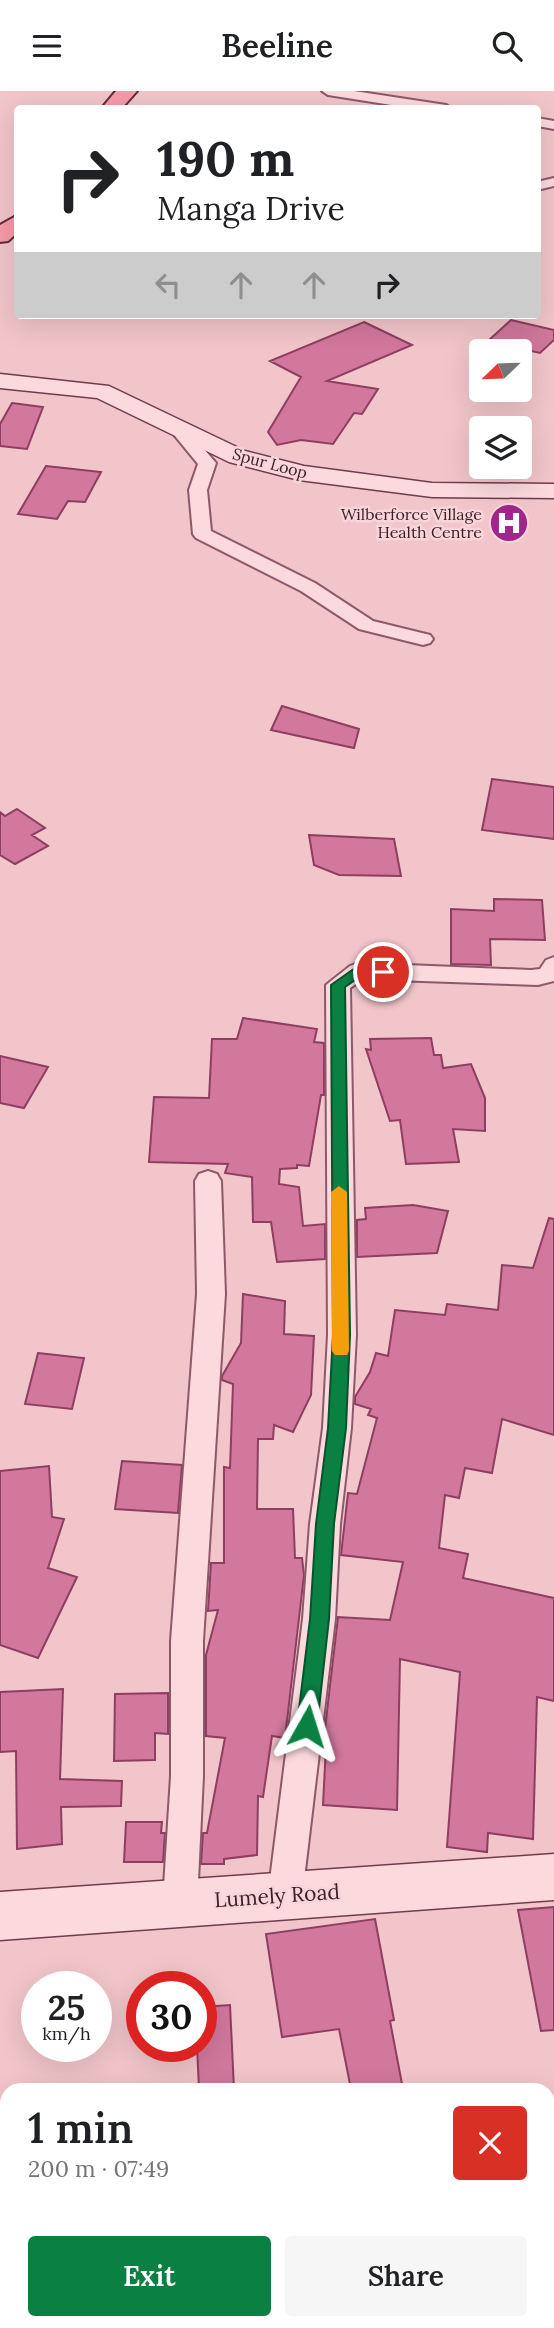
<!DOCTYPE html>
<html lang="en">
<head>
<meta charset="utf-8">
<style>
	:root { --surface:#fff; --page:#f6f6f6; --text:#202124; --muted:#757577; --accent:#0b8043 }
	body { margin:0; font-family:Lora,serif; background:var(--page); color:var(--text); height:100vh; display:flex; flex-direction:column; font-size:26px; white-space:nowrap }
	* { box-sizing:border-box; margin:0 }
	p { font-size:23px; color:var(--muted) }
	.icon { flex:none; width:38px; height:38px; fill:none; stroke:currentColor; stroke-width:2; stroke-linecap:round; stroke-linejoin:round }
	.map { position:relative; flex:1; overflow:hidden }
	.drawer { position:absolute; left:0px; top:1992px; width:555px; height:247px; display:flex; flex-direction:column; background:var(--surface); border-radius:21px 21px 0 0; box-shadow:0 7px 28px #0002 }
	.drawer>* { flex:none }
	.banner { position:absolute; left:14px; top:14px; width:527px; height:214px; border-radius:7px; box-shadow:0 7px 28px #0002; background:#fff; color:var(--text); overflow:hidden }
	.needle { width:46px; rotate:247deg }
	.buttons { position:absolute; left:469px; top:248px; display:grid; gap:14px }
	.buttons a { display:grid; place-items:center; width:63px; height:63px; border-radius:7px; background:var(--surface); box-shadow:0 7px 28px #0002; font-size:35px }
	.speed { position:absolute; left:21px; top:1880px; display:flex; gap:14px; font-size:35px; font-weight:700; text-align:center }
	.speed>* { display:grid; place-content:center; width:91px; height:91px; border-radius:50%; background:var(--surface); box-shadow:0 7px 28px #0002; line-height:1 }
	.speed small { font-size:18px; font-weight:400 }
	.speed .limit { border:10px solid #d22; background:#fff; color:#111 }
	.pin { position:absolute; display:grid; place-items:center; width:60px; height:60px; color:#fff; margin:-30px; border:4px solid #fff; border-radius:50%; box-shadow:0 2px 7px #0007 }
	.me { position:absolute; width:77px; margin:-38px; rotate:6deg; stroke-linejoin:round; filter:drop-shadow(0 0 5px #0008) }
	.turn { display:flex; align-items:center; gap:24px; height:147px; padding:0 28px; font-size:32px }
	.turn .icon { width:91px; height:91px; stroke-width:2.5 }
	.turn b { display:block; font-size:49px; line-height:60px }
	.lanes { display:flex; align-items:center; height:66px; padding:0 28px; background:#0003; justify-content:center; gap:35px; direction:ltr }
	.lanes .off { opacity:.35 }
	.round { display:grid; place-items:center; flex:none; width:74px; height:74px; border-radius:7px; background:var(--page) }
	.overview { display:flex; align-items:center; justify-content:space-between; height:119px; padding:0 28px }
	h1 { font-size:42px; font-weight:600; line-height:52px }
	.primary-button { display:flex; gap:14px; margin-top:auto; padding:14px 28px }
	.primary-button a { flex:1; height:80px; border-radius:7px; background:var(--accent); color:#fff; font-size:28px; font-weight:600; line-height:80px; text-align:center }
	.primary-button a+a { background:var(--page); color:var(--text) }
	header { display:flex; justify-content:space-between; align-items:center; height:91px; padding:0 28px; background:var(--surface); font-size:32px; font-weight:600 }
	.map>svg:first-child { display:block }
	.building { fill:#d1789c; stroke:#8e3e60; stroke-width:2 }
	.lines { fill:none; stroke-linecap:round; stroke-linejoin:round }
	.street-casing { stroke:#8d5968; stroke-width:4 }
	.secondary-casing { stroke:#6f3d4d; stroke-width:3 }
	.primary-casing { stroke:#5b2e3e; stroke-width:4 }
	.street { fill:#fbd9dd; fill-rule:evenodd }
	.secondary { fill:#fbd9dd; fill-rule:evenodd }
	.primary { fill:#f59ba7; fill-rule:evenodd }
	.route { fill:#0b8043; stroke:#07532c; stroke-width:2 }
	.slow { fill:#f59e0b }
	.labels { text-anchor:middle; stroke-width:5; stroke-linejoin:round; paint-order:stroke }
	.far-street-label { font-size:16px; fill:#3c1e28; stroke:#f8d5d9 }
	.far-poi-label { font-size:16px; fill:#3c1e28; stroke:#f8d5d9; text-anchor:end }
	.near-street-label { font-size:21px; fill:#3c1e28; stroke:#f8d5d9 }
</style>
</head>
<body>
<header><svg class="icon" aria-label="menu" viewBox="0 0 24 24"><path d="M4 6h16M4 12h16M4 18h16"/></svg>Beeline<svg class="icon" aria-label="search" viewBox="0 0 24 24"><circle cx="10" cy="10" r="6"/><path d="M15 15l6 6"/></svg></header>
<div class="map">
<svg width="554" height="2237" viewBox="0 0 554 2237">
	<rect width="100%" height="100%" fill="#f1c5ca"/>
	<!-- building -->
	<path class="building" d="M 511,229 L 554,239 L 554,249 L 540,262 L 488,250 Z
		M 364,231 L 412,254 L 327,290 L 378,298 L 362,323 L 354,322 L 333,353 L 301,349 L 277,354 L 268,341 L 301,286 L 270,270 Z
		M 12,312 L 43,316 L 27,358 L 0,355 L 0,333 Z
		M 46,375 L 101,381 L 85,411 L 68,410 L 57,428 L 18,423 Z
		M 282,615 L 359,638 L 354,657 L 271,639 Z
		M 492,688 L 554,696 L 554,748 L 482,739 Z
		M 17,718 L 45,737 L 32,744 L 48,755 L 15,773 L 0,764 L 0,721 L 5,725 Z
		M 309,744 L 394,748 L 401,785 L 339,784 L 314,774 Z
		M 494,808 L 542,809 L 545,849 L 490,848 L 491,874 L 451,873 L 451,818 L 494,820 Z
		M 243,927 L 317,938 L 314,951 L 324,952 L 324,1004 L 321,1004 L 309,1075 L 297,1074 L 297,1077 L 280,1078 L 279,1093 L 299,1096 L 303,1135 L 325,1133 L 325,1168 L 277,1171 L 271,1131 L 253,1131 L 252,1086 L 225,1082 L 228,1073 L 149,1071 L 154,1006 L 209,1007 L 212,948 L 237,948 Z
		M 431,947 L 434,964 L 441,964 L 443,977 L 471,973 L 485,1007 L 485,1040 L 453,1038 L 459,1071 L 406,1073 L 400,1029 L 390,1030 L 366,958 L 371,959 L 370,948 Z
		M 0,965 L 48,976 L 24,1017 L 0,1012 Z
		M 413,1114 L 448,1120 L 437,1162 L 357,1166 L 357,1129 L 366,1128 L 365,1117 Z
		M 549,1127 L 554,1128 L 554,1344 L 502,1328 L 492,1382 L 465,1377 L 459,1407 L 445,1404 L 439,1457 L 468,1463 L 463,1487 L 554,1507 L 554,1610 L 537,1606 L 533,1748 L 488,1742 L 487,1761 L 447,1756 L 460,1581 L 400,1568 L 397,1719 L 323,1714 L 326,1655 L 323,1655 L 338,1526 L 390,1529 L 403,1471 L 341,1464 L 348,1402 L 357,1403 L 377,1327 L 368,1324 L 371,1318 L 355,1313 L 355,1306 L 370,1281 L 376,1262 L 388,1265 L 395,1219 L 445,1224 L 447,1213 L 498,1219 L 502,1174 L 533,1177 Z
		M 243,1203 L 285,1210 L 284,1243 L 314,1245 L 311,1304 L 293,1341 L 274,1334 L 273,1348 L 258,1348 L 257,1418 L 293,1418 L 295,1467 L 302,1467 L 304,1484 L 285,1647 L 272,1645 L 263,1706 L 258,1705 L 257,1764 L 224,1768 L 224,1773 L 201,1773 L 203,1742 L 207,1742 L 225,1647 L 206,1645 L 206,1564 L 218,1519 L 208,1520 L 211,1472 L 224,1472 L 224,1376 L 230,1377 L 233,1293 L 222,1289 L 222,1285 L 241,1252 Z
		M 38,1262 L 84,1267 L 72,1318 L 25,1313 Z
		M 122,1370 L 182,1374 L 178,1422 L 115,1418 Z
		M 49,1375 L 52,1426 L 64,1428 L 48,1477 L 77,1486 L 38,1567 L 0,1554 L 0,1380 Z
		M 63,1598 L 60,1688 L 122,1690 L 121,1715 L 61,1716 L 62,1753 L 17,1758 L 16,1660 L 0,1661 L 0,1601 Z
		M 168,1602 L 168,1643 L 155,1642 L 155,1669 L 114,1670 L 115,1603 Z
		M 126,1731 L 162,1731 L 161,1742 L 165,1742 L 163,1771 L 124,1771 Z
		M 554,1816 L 554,1939 L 541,1940 L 518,1819 Z
		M 375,1828 L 394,1929 L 390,1930 L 403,1998 L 351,1998 L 339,1938 L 282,1946 L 266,1843 Z
		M 230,1914 L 234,1998 L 199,1998 L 197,1955 L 201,1955 L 201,1916 Z"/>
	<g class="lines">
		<!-- street casing -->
		<g class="street-casing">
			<path id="street" d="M 322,0 L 354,0 L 446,14 L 452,18 L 417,18 L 328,4 Z
				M 537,27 L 554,30 L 554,38 L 537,35 Z
				M 554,87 L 554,95 L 537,99 L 537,91 Z
				M 174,329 L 180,330 L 216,372 L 207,399 L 211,440 L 315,492 L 373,530 L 430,544 L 433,548 L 430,552 L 423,554 L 359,538 L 301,500 L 196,447 L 193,443 L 189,399 L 198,373 L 166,334 Z
				M 554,866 L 554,890 L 538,894 L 363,888 L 350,897 L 356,1244 L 351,1337 L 340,1433 L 335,1528 L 302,1805 L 297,1817 L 285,1822 L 273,1817 L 268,1805 L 303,1528 L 310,1433 L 323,1337 L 328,1244 L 326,894 L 350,875 L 358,872 L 531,879 L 540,878 L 546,869 Z
				M 208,1080 L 217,1083 L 221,1090 L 225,1203 L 203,1550 L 203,1685 L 197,1811 L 192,1823 L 180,1828 L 168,1823 L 163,1811 L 171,1685 L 171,1550 L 197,1203 L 195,1090 L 199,1083 Z"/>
		</g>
		<!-- secondary casing -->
		<g class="secondary-casing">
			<path id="secondary" d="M 0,283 L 109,295 L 245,360 L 304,375 L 432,392 L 554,393 L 554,407 L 432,406 L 299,389 L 229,371 L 97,307 L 0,297 Z
				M 554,1763 L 554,1809 L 0,1849 L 0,1801 Z"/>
		</g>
		<!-- primary casing -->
		<g class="primary-casing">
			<path id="primary" d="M 116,0 L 137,0 L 121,18 L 101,18 Z
				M 18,124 L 18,141 L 8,150 L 0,151 L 0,134 Z"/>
		</g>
		<!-- street -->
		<use href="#street" class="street"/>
		<!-- secondary -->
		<use href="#secondary" class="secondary"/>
		<!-- primary -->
		<use href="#primary" class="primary"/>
	</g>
	<!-- route -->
	<path class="route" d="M 358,875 L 383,876 L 390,881 L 383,886 L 361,885 L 345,896 L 350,1244 L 346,1337 L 334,1433 L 329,1528 L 317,1635 L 314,1641 L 307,1644 L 300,1641 L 297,1635 L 310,1528 L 316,1433 L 328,1337 L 333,1244 L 331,894 Z"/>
	<!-- slow -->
	<path class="slow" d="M 339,1095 L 347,1101 L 349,1260 L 347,1264 L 335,1264 L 332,1260 L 331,1101 Z"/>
	<!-- icons -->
	<defs>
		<g id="hospital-disc" transform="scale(2.0125)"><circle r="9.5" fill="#a0268b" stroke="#f8d5d9"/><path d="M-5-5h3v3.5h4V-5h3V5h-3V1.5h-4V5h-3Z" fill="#fff"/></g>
	</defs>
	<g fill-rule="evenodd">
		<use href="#hospital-disc" x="509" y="432"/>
	</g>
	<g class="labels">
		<!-- far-street labels -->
		<g class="far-street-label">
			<text transform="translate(270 372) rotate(15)" y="6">Spur Loop</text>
		</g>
		<!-- far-poi labels -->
		<g class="far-poi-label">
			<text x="482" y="429">Wilberforce Village<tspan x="482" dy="18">Health Centre</tspan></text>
		</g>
		<!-- near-street labels -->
		<g class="near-street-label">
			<text transform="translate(277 1805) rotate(-4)" y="7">Lumely Road</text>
		</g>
	</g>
</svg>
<div class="buttons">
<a><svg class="needle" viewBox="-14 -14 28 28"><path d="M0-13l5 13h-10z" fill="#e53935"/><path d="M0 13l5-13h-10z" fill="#757577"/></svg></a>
<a><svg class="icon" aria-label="layers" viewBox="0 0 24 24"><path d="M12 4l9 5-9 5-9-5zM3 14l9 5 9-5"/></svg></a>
</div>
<div class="speed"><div>25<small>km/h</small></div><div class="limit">30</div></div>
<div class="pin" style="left:383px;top:881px;background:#d93025"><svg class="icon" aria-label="arrive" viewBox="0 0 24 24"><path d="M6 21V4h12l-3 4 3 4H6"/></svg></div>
<svg class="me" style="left:307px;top:1635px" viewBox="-20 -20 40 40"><path d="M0-17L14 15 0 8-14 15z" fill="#0b8043" stroke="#fff" stroke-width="4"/></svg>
<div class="banner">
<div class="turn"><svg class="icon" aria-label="right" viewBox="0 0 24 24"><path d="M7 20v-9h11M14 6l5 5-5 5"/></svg><div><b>190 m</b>Manga Drive</div></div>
<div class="lanes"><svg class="icon off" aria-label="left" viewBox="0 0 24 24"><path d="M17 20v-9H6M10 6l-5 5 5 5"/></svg><svg class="icon off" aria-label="ahead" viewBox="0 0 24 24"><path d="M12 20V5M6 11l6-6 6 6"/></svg><svg class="icon off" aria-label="ahead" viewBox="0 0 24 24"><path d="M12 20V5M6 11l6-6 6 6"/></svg><svg class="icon" aria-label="right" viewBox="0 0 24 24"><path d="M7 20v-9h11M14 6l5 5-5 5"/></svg></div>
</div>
<section class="drawer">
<div class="overview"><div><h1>1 min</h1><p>200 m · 07:49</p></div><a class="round" style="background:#d93025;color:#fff"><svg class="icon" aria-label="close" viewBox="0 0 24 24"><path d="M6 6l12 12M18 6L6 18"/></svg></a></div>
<div class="primary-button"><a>Exit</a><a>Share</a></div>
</section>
</div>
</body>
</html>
